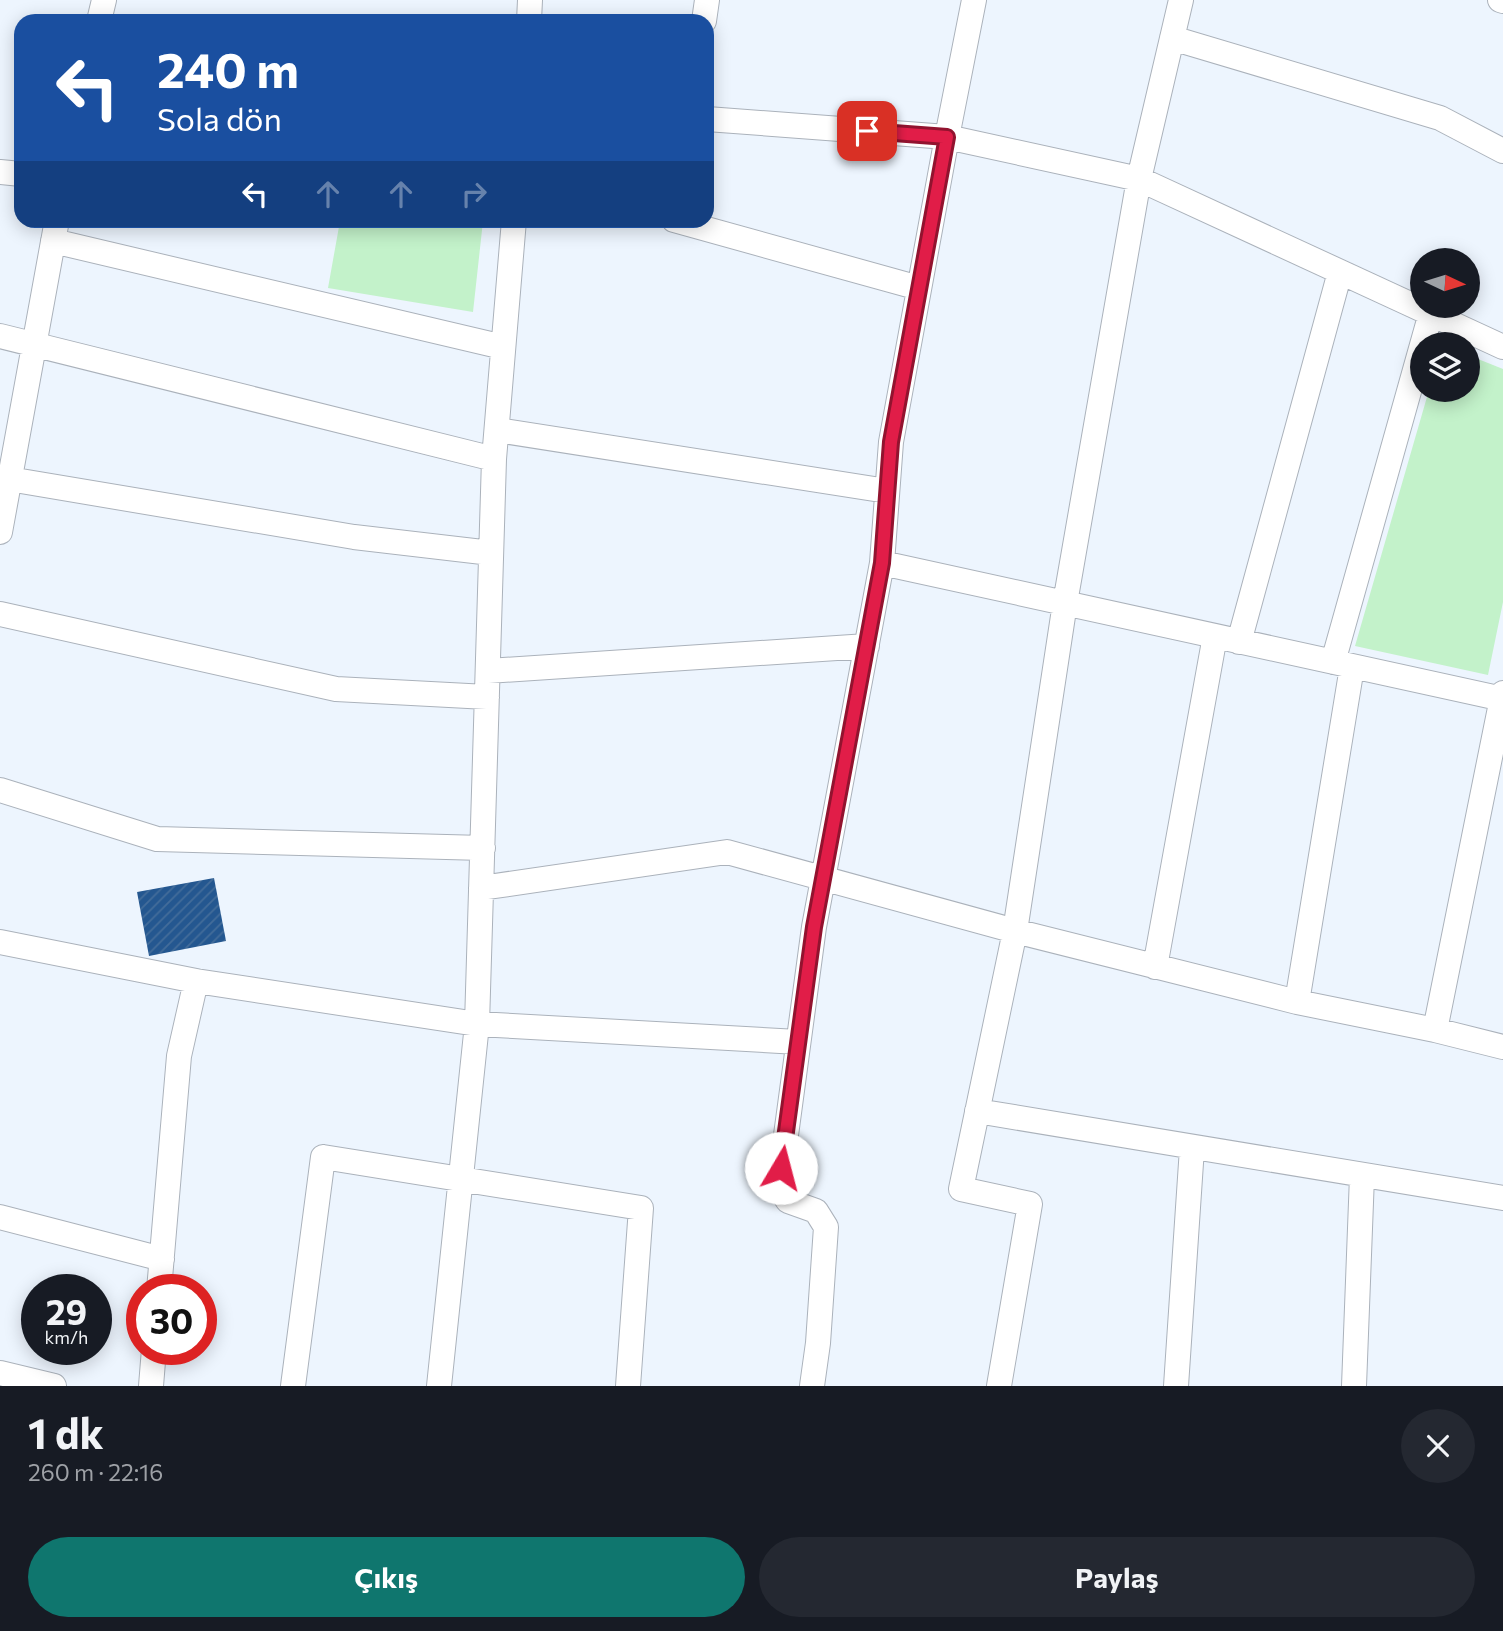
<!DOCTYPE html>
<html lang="tr">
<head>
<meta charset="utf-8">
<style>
	:root { --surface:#171b24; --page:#242831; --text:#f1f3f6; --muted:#9ea1a6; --accent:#0f766e }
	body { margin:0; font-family:Commissioner,sans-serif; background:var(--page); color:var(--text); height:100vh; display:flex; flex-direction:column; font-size:26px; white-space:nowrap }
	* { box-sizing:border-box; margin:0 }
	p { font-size:23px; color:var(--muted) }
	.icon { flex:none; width:38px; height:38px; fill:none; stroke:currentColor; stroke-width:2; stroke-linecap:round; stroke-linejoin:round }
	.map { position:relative; height:1386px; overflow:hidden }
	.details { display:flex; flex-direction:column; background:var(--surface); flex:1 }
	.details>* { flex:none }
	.guide { position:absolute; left:14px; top:14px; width:700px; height:214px; border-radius:21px; box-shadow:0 4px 18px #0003; background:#1a4fa0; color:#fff; overflow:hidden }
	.needle { width:46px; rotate:94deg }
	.controls { position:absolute; left:1410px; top:248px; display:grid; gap:14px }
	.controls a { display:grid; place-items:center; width:70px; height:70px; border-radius:50%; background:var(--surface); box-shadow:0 4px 18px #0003; font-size:35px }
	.speed { position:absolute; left:21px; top:1274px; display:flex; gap:14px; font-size:35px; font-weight:700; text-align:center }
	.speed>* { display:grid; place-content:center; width:91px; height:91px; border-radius:50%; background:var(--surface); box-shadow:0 4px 18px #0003; line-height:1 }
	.speed small { font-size:18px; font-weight:400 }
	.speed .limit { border:10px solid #d22; background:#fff; color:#111 }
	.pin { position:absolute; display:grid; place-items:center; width:60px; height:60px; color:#fff; margin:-30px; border-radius:14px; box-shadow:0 4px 10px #0006 }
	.me { position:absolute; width:77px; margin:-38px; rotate:8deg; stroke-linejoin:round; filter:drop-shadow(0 0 5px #0008) }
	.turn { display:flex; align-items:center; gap:24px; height:147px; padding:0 28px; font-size:32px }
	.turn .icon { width:91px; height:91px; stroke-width:2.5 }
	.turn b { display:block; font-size:49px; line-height:60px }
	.lanes { display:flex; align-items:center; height:66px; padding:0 28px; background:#0003; justify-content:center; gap:35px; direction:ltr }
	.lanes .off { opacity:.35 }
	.round { display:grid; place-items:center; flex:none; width:74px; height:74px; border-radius:37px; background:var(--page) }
	.headline { display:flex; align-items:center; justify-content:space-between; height:119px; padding:0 28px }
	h1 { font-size:42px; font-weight:700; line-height:52px }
	.button { display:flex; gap:14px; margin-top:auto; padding:14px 28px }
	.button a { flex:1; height:80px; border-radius:42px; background:var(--accent); color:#fff; font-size:28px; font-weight:700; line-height:80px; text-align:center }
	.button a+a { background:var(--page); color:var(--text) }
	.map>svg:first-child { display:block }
	.green { fill:#c3f2ca }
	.building { fill:url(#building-hatch) }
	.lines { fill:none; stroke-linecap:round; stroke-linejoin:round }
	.street-casing { stroke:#abb2bb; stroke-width:26 }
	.street { stroke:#fff; stroke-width:24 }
	.route-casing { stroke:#92132f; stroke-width:18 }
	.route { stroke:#e11d48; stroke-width:12 }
</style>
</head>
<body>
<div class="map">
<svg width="1503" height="1386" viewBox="0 0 1503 1386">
	<defs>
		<pattern id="building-hatch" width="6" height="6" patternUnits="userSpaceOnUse" patternTransform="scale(1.75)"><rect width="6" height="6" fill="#245790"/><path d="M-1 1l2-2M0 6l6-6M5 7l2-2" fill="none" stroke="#436c9a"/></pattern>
	</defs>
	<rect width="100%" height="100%" fill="#edf5fe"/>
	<!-- green -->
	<path class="green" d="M 340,221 L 483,221 L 473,312 L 328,288 Z
		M 1468,355 L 1503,369 L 1503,602 L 1488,675 L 1355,646 L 1429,390 L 1468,390 Z"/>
	<!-- building -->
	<path class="building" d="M 214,878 L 226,941 L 149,956 L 137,892 Z"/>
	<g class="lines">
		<!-- street casing -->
		<g class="street-casing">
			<path id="street" d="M 1500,0 L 1503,1
				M 99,21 L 104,0
				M 529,21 L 530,0
				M 704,21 L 707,0
				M 1172,38 L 1440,118 L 1503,151
				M 707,119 L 947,137 L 1139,179 L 1503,347
				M 0,172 L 21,174
				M 674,220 L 919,288
				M 53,241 L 503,347
				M 0,336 L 494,459
				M 497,430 L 887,491
				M 9,479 L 354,537 L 491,553
				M 0,532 L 57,220
				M 882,563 L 1503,699
				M 0,614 L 336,689 L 487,697
				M 1239,642 L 1340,272
				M 1333,662 L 1431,313
				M 488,671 L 867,646
				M 0,790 L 157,839 L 483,848
				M 481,888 L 727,852 L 1015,931 L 1297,1002 L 1435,1030 L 1503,1047
				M 0,942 L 196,981 L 477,1024 L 798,1042
				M 1155,967 L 1215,636
				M 1297,1002 L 1352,667
				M 1435,1030 L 1503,693
				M 977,1111 L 1503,1198
				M 0,1217 L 162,1259
				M 159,1290 L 179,1056 L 196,981
				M 0,1373 L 54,1386
				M 151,1386 L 154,1349
				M 293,1386 L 323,1157 L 641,1208 L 628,1386
				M 439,1386 L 477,1024 L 494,459 L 514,220
				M 812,1386 L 818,1343 L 826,1227 L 816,1211 L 788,1201 L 779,1187 L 814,927 L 882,563 L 891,442 L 947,137 L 974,0
				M 999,1386 L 1030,1204 L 961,1189 L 1015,931 L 1065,603 L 1139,179 L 1181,0
				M 1176,1386 L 1192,1148
				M 1354,1386 L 1362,1176"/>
		</g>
		<!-- street -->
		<use href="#street" class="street"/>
	</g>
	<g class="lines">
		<!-- route casing -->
		<g class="route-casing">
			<path id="route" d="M 781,1168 L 814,927 L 882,563 L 891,442 L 947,137 L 867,131"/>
		</g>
		<!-- route -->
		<use href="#route" class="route"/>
	</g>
</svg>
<div class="controls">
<a><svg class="needle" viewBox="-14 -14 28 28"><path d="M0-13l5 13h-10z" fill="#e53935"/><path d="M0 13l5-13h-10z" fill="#9ea1a6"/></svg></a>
<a><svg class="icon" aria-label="layers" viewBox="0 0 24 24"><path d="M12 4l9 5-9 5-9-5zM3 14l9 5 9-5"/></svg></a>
</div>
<div class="speed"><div>29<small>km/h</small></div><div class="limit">30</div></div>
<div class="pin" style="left:867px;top:131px;background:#d93025"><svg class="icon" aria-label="arrive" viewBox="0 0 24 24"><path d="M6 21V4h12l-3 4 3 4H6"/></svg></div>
<svg class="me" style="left:781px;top:1168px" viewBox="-20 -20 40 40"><circle r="19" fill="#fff"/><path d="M0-13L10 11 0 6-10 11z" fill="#e11d48"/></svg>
<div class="guide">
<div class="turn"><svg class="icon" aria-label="left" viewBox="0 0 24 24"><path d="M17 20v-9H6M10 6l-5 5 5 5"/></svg><div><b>240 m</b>Sola dön</div></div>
<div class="lanes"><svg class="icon" aria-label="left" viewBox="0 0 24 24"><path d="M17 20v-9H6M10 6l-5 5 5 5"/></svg><svg class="icon off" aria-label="ahead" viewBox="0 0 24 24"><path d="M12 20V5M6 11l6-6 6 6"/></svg><svg class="icon off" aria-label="ahead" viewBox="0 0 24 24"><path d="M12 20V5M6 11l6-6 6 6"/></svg><svg class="icon off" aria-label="right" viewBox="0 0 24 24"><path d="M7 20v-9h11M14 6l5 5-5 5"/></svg></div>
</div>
</div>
<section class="details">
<div class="headline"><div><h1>1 dk</h1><p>260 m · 22:16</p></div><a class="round"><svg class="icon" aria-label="close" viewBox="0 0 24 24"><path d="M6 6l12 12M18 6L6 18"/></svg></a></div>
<div class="button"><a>Çıkış</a><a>Paylaş</a></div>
</section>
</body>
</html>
